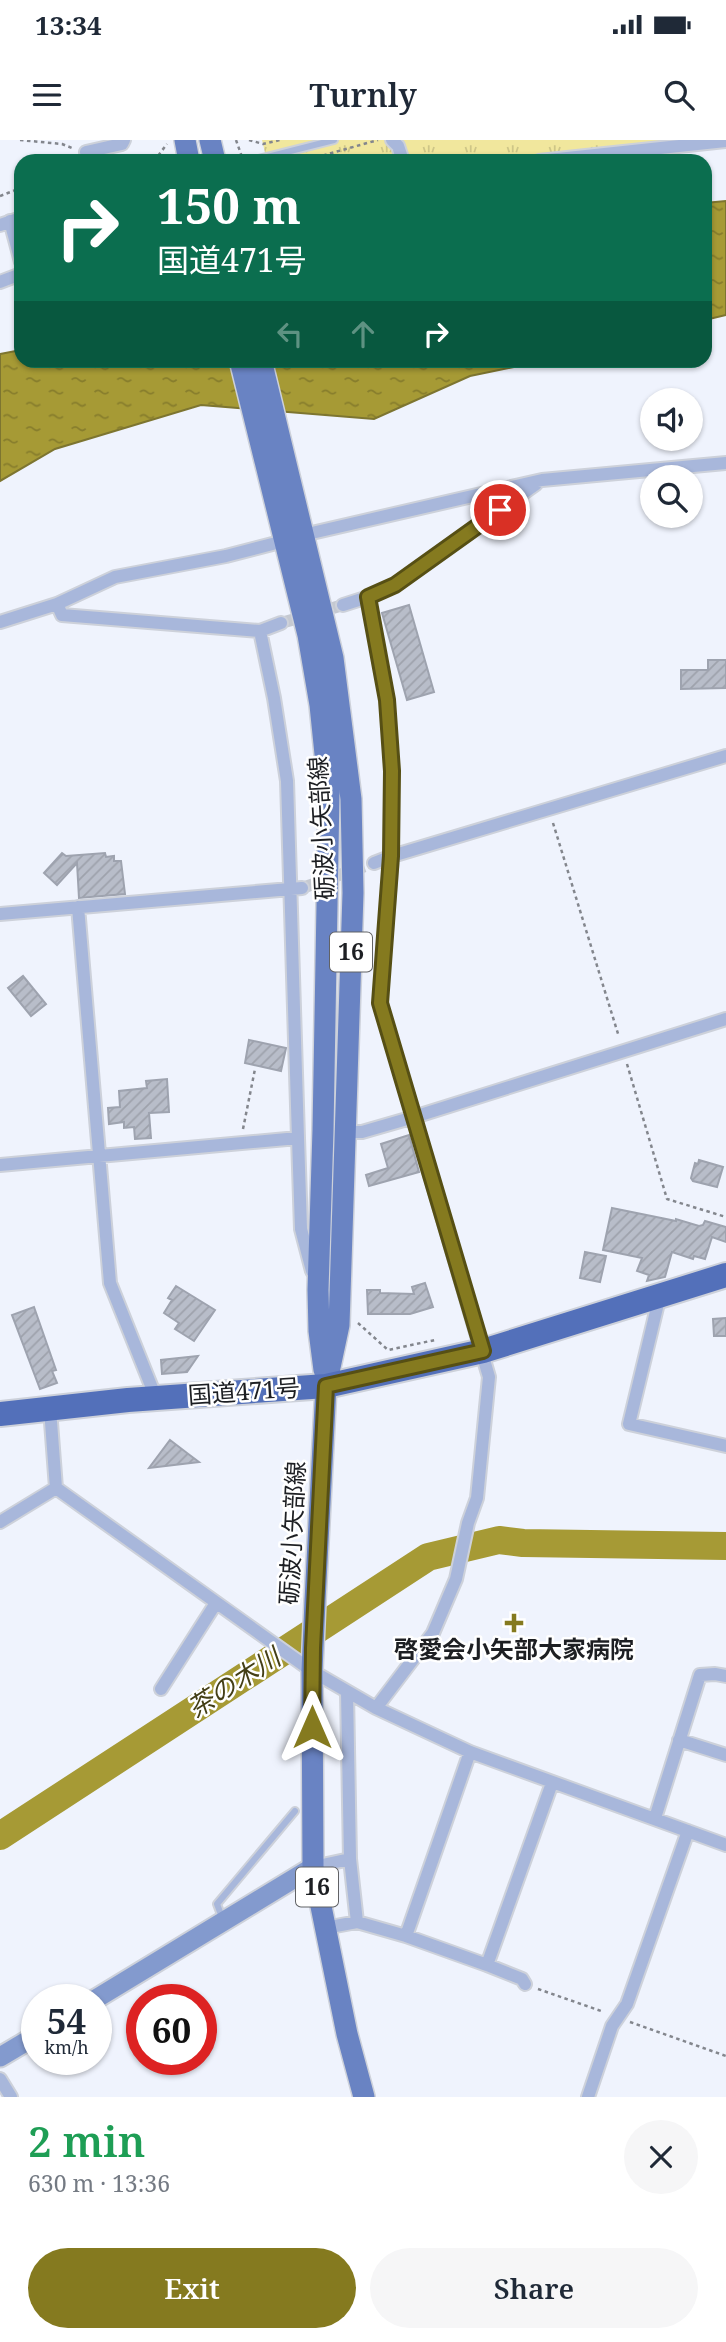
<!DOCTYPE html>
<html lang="en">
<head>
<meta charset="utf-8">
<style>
	:root { --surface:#fff; --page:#f6f6f7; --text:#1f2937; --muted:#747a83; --accent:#857a1f }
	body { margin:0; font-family:"Noto Serif","Noto Sans JP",serif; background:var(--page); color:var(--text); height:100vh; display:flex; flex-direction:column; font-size:26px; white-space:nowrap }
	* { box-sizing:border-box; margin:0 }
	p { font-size:23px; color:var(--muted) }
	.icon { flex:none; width:38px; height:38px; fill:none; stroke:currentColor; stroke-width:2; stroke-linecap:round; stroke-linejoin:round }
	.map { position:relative; height:1957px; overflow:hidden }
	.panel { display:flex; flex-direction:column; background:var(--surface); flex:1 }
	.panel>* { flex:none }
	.guide { position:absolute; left:14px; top:14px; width:698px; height:214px; border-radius:21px; box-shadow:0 2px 5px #0004; background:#0b6e4f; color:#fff; overflow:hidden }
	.buttons { position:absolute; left:640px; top:248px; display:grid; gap:14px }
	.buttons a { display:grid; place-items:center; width:63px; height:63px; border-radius:50%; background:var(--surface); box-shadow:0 2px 5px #0004; font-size:35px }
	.speed { position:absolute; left:21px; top:1844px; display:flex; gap:14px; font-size:35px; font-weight:700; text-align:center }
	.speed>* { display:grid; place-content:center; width:91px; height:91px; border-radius:50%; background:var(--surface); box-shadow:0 2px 5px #0004; line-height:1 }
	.speed small { font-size:18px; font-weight:400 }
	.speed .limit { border:10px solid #d22; background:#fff; color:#111 }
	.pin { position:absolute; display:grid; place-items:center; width:60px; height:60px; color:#fff; margin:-30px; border:4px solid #fff; border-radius:50%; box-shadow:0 2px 7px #0007 }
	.me { position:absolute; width:77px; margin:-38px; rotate:0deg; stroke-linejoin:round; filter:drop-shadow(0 0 5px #0008) }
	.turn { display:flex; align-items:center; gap:24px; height:147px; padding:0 28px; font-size:32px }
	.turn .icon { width:91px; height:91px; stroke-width:2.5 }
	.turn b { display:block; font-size:49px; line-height:60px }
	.lanes { display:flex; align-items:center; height:66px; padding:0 28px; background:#0003; justify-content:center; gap:35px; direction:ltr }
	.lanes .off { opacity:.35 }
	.round { display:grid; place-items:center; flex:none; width:74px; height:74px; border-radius:37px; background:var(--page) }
	.head { display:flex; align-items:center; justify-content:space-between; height:119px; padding:0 28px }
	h1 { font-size:42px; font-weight:600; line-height:52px; color:#1e9e55 }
	.primary-button { display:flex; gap:14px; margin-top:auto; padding:14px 28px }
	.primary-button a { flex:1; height:80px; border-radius:42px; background:var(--accent); color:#fff; font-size:28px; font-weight:600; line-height:80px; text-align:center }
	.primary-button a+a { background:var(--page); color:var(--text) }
	.status { display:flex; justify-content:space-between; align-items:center; height:49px; padding:0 35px; background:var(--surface); direction:ltr }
	.status svg { height:19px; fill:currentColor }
	header { display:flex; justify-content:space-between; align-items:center; height:91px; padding:0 28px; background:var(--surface); font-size:32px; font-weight:600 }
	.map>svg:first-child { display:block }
	.park { fill:url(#park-tufts) }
	.water { fill:url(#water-ripples); stroke:#7d7530; stroke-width:2 }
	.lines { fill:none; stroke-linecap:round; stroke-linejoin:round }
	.river { stroke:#a69a35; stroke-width:28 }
	.building { fill:url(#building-hatch); stroke:#9ea3af; stroke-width:2 }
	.street-tunnel { stroke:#c5c9d1; stroke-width:12; stroke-dasharray:12 6; stroke-linecap:butt }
	.lane-casing { stroke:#cdd1da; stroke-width:10 }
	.street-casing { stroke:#cdd1da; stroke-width:16 }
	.secondary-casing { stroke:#cdd1da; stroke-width:23 }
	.primary-casing { stroke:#cdd1da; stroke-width:24 }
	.highway-casing { stroke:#cdd1da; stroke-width:28 }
	.path { stroke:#83868d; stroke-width:2.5; stroke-dasharray:3.5 3.5; stroke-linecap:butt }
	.lane { stroke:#a8b7db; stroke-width:6 }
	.street { stroke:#a8b7db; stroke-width:12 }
	.secondary { stroke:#839ace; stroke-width:19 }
	.primary { stroke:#6983c3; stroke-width:21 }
	.highway { stroke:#5370ba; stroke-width:24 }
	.route-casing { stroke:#564f14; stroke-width:18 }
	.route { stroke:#857a1f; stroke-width:12 }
	.poi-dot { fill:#857a1f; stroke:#fff; stroke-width:2.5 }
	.labels { text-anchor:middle; stroke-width:5; stroke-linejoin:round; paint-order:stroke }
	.shield { fill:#fff; stroke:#616265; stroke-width:2 }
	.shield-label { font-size:23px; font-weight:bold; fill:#1d1f23 }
	.street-label { font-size:24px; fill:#1d1f23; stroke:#fff }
	.poi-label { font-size:24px; font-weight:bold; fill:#1d1f23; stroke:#fff }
	.water-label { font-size:26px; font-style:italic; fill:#443f16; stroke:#fff }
</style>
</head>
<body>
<div class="status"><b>13:34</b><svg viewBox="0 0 49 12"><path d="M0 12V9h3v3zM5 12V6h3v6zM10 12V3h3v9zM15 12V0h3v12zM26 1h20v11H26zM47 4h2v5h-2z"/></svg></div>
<header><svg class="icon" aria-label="menu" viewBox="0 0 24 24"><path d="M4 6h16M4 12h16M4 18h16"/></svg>Turnly<svg class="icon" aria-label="search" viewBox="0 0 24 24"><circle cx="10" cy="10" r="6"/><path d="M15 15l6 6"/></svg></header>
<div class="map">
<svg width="726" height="1957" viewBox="0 0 726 1957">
	<defs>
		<pattern id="park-tufts" width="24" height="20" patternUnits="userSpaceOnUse" patternTransform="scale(1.75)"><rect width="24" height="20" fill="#f1e79d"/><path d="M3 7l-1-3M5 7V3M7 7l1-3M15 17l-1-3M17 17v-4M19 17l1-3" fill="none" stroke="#cec687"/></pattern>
		<pattern id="water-ripples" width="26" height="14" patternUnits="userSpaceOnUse" patternTransform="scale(1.75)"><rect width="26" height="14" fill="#a69a35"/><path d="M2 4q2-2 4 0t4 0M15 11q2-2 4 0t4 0" fill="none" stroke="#877d2c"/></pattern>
		<pattern id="building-hatch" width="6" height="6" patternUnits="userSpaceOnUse" patternTransform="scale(1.75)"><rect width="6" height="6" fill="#b8bdc9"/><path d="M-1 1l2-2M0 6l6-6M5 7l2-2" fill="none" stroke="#9ea2ac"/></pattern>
	</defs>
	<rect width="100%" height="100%" fill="#eff3fd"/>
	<!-- park -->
	<path class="park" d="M 262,0 L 686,0 L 511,21 L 267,21 Z"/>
	<!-- water -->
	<path class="water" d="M 726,61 L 726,175 L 705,180 L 705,63 Z
		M 21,210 L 21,220 L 543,221 L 470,236 L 374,279 L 201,265 L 55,309 L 0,341 L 0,214 Z"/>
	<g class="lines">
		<!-- river -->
		<path class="river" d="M 0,1696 L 428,1417 L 499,1400 L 523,1403 L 726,1406"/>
	</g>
	<!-- building -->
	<path class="building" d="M 409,465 L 434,552 L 407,560 L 382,473 Z
		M 708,520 L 726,520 L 726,548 L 681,549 L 681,530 L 708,530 Z
		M 62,713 L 66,716 L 105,713 L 106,717 L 114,716 L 114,721 L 121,721 L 125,754 L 79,758 L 77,723 L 57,745 L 44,733 Z
		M 23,836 L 46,864 L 31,876 L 8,848 Z
		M 249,900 L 286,908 L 281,931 L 245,923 Z
		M 167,939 L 169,972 L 149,973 L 151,998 L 135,999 L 134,987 L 124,988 L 124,982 L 109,984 L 108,968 L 120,967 L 119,951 L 147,948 L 146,941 Z
		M 409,995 L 419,1032 L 369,1046 L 366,1035 L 388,1028 L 381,1004 Z
		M 699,1020 L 723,1027 L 717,1047 L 693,1041 L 691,1038 L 695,1023 L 698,1024 Z
		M 612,1068 L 676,1081 L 676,1079 L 699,1086 L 703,1085 L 705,1081 L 726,1087 L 726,1102 L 712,1097 L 705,1119 L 694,1116 L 693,1119 L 672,1112 L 665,1137 L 647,1141 L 649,1135 L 637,1131 L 642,1118 L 603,1110 Z
		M 585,1112 L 606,1116 L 600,1142 L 580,1138 Z
		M 425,1143 L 433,1167 L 410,1174 L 368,1174 L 367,1150 L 380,1150 L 380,1153 L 414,1154 L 412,1147 Z
		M 176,1146 L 215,1170 L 194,1201 L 175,1189 L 179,1183 L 164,1173 L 172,1160 L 168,1158 Z
		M 34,1167 L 56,1230 L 52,1231 L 57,1243 L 40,1249 L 12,1175 Z
		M 726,1178 L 726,1196 L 714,1196 L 713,1179 Z
		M 198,1216 L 187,1232 L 162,1234 L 161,1220 Z
		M 170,1300 L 187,1313 L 199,1322 L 149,1328 Z"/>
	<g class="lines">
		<!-- street-tunnel -->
		<path class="street-tunnel" d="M 281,483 L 343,465
			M 302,748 L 374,723"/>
		<!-- lane casing -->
		<g class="lane-casing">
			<path id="lane" d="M 251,21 L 334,0
				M 223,1780 L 217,1764 L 295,1671"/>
		</g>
		<!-- street casing -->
		<g class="street-casing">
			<path id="street" d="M 392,0 L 398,6 L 403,21
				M 86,12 L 122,4 L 124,0
				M 539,21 L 726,1
				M 10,81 L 21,122
				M 0,85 L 21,78
				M 0,142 L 21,134
				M 303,395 L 542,340 L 726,323
				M 368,457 L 387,560 L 392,630 L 392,716 L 380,863 L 489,1237 L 477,1358 L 468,1383 L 456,1439 L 433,1493 L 376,1568
				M 57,464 L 62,475 L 260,491
				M 343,465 L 368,457 L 395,445 L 536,344
				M 0,482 L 57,464 L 115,437 L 226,416 L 284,401
				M 281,483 L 260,491 L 274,558 L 287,641 L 298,998
				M 374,723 L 392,716 L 726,616
				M 78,767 L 110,1143 L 156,1258
				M 0,774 L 302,748
				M 344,992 L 362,992 L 414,977 L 726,879
				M 0,1025 L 298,998 L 301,1089 L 312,1131
				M 660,1155 L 629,1284 L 726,1306
				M 50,1269 L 56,1348
				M 56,1348 L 312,1531 L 376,1568 L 470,1612 L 726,1705
				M 0,1382 L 56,1348
				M 161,1549 L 216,1463
				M 679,1600 L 726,1615
				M 655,1678 L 700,1535 L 715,1534 L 726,1536
				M 350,1719 L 357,1782
				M 313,1727 L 350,1719 L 347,1552
				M 325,1788 L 357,1782 L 406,1796 L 487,1825 L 552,1643
				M 406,1796 L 470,1612
				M 487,1825 L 522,1839 L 525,1844
				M 0,1939 L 11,1957
				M 588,1957 L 612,1886 L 627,1864 L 688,1691"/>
		</g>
		<!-- secondary casing -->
		<g class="secondary-casing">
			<path id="secondary" d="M 94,1860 L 313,1727
				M 0,1917 L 37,1895"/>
		</g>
		<!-- primary casing -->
		<g class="primary-casing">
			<path id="primary" d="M 185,0 L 189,21
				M 210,0 L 215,21
				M 240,220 L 308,495 L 320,565 L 329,653 L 323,990 L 318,1150 L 319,1191 L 324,1230
				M 261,220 L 333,518 L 351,659 L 353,753 L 339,1185 L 326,1246 L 315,1461 L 312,1531 L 313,1727 L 347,1894 L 364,1957"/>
		</g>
		<!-- highway casing -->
		<g class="highway-casing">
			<path id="highway" d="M 0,1274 L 128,1260 L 326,1246 L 483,1211 L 726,1135"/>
		</g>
		<!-- path -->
		<path class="path" d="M 20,0 L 62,4 L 72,8
			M 236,0 L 242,17
			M 249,0 L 263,4 L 280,0
			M 154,21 L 167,4
			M 303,21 L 378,0
			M 0,56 L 21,48
			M 553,683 L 619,897
			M 627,924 L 667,1059 L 726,1077
			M 243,989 L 255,929
			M 358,1183 L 388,1210 L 435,1200
			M 538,1849 L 604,1872
			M 630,1882 L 726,1916"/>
		<!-- lane -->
		<use href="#lane" class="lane"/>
		<!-- street -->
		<use href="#street" class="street"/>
		<!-- secondary -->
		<use href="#secondary" class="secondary"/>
		<!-- primary -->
		<use href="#primary" class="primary"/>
		<!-- highway -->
		<use href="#highway" class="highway"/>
	</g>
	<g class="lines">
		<!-- route casing -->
		<g class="route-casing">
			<path id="route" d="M 312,1587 L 313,1508 L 326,1246 L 483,1211 L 380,863 L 391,716 L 392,631 L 387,560 L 368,457 L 395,445 L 500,370"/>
		</g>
		<!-- route -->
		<use href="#route" class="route"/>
	</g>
	<!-- markers -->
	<path class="poi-dot" d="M510.5 1472.5h7v7h7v7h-7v7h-7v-7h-7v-7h7z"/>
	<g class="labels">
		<!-- shield labels -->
		<g class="shield">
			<rect x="330" y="792.5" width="42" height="39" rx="5"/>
			<rect x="296" y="1727.5" width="42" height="39" rx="5"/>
		</g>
		<g class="shield-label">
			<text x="351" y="820">16</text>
			<text x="317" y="1755">16</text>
		</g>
		<!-- street labels -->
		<g class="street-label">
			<text transform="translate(322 688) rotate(-93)" y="8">砺波小矢部線</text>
			<text transform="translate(244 1252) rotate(-4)" y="8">国道471号</text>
			<text transform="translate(293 1393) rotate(-87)" y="8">砺波小矢部線</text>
		</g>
		<!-- poi labels -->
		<g class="poi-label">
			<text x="514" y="1518">啓愛会小矢部大家病院</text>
		</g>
		<!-- water labels -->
		<g class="water-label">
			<text transform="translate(234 1543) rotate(-33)" y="9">茶の木川</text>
		</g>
	</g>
</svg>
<div class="buttons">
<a><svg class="icon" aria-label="sound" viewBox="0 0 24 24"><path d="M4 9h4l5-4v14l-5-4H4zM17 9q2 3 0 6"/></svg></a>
<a><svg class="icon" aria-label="search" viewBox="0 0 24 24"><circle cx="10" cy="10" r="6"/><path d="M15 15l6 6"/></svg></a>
</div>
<div class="speed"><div>54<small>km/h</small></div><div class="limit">60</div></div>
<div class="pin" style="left:500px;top:370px;background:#d93025"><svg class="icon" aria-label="arrive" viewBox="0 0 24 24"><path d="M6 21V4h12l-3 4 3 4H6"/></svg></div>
<svg class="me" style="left:312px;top:1587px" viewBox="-20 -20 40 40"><path d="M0-17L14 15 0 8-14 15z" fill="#857a1f" stroke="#fff" stroke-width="4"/></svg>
<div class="guide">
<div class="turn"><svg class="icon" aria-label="right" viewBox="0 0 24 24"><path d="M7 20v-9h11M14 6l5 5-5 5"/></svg><div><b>150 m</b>国道471号</div></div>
<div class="lanes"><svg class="icon off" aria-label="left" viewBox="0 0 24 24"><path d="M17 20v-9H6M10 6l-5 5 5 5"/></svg><svg class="icon off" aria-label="ahead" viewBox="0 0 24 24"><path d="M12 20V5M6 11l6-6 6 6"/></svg><svg class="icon" aria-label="right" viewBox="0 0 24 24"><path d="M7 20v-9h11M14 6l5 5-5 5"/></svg></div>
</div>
</div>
<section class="panel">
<div class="head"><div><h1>2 min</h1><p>630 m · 13:36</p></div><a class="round"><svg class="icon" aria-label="close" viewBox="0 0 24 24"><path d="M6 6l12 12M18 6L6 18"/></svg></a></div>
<div class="primary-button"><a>Exit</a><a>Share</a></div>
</section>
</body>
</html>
